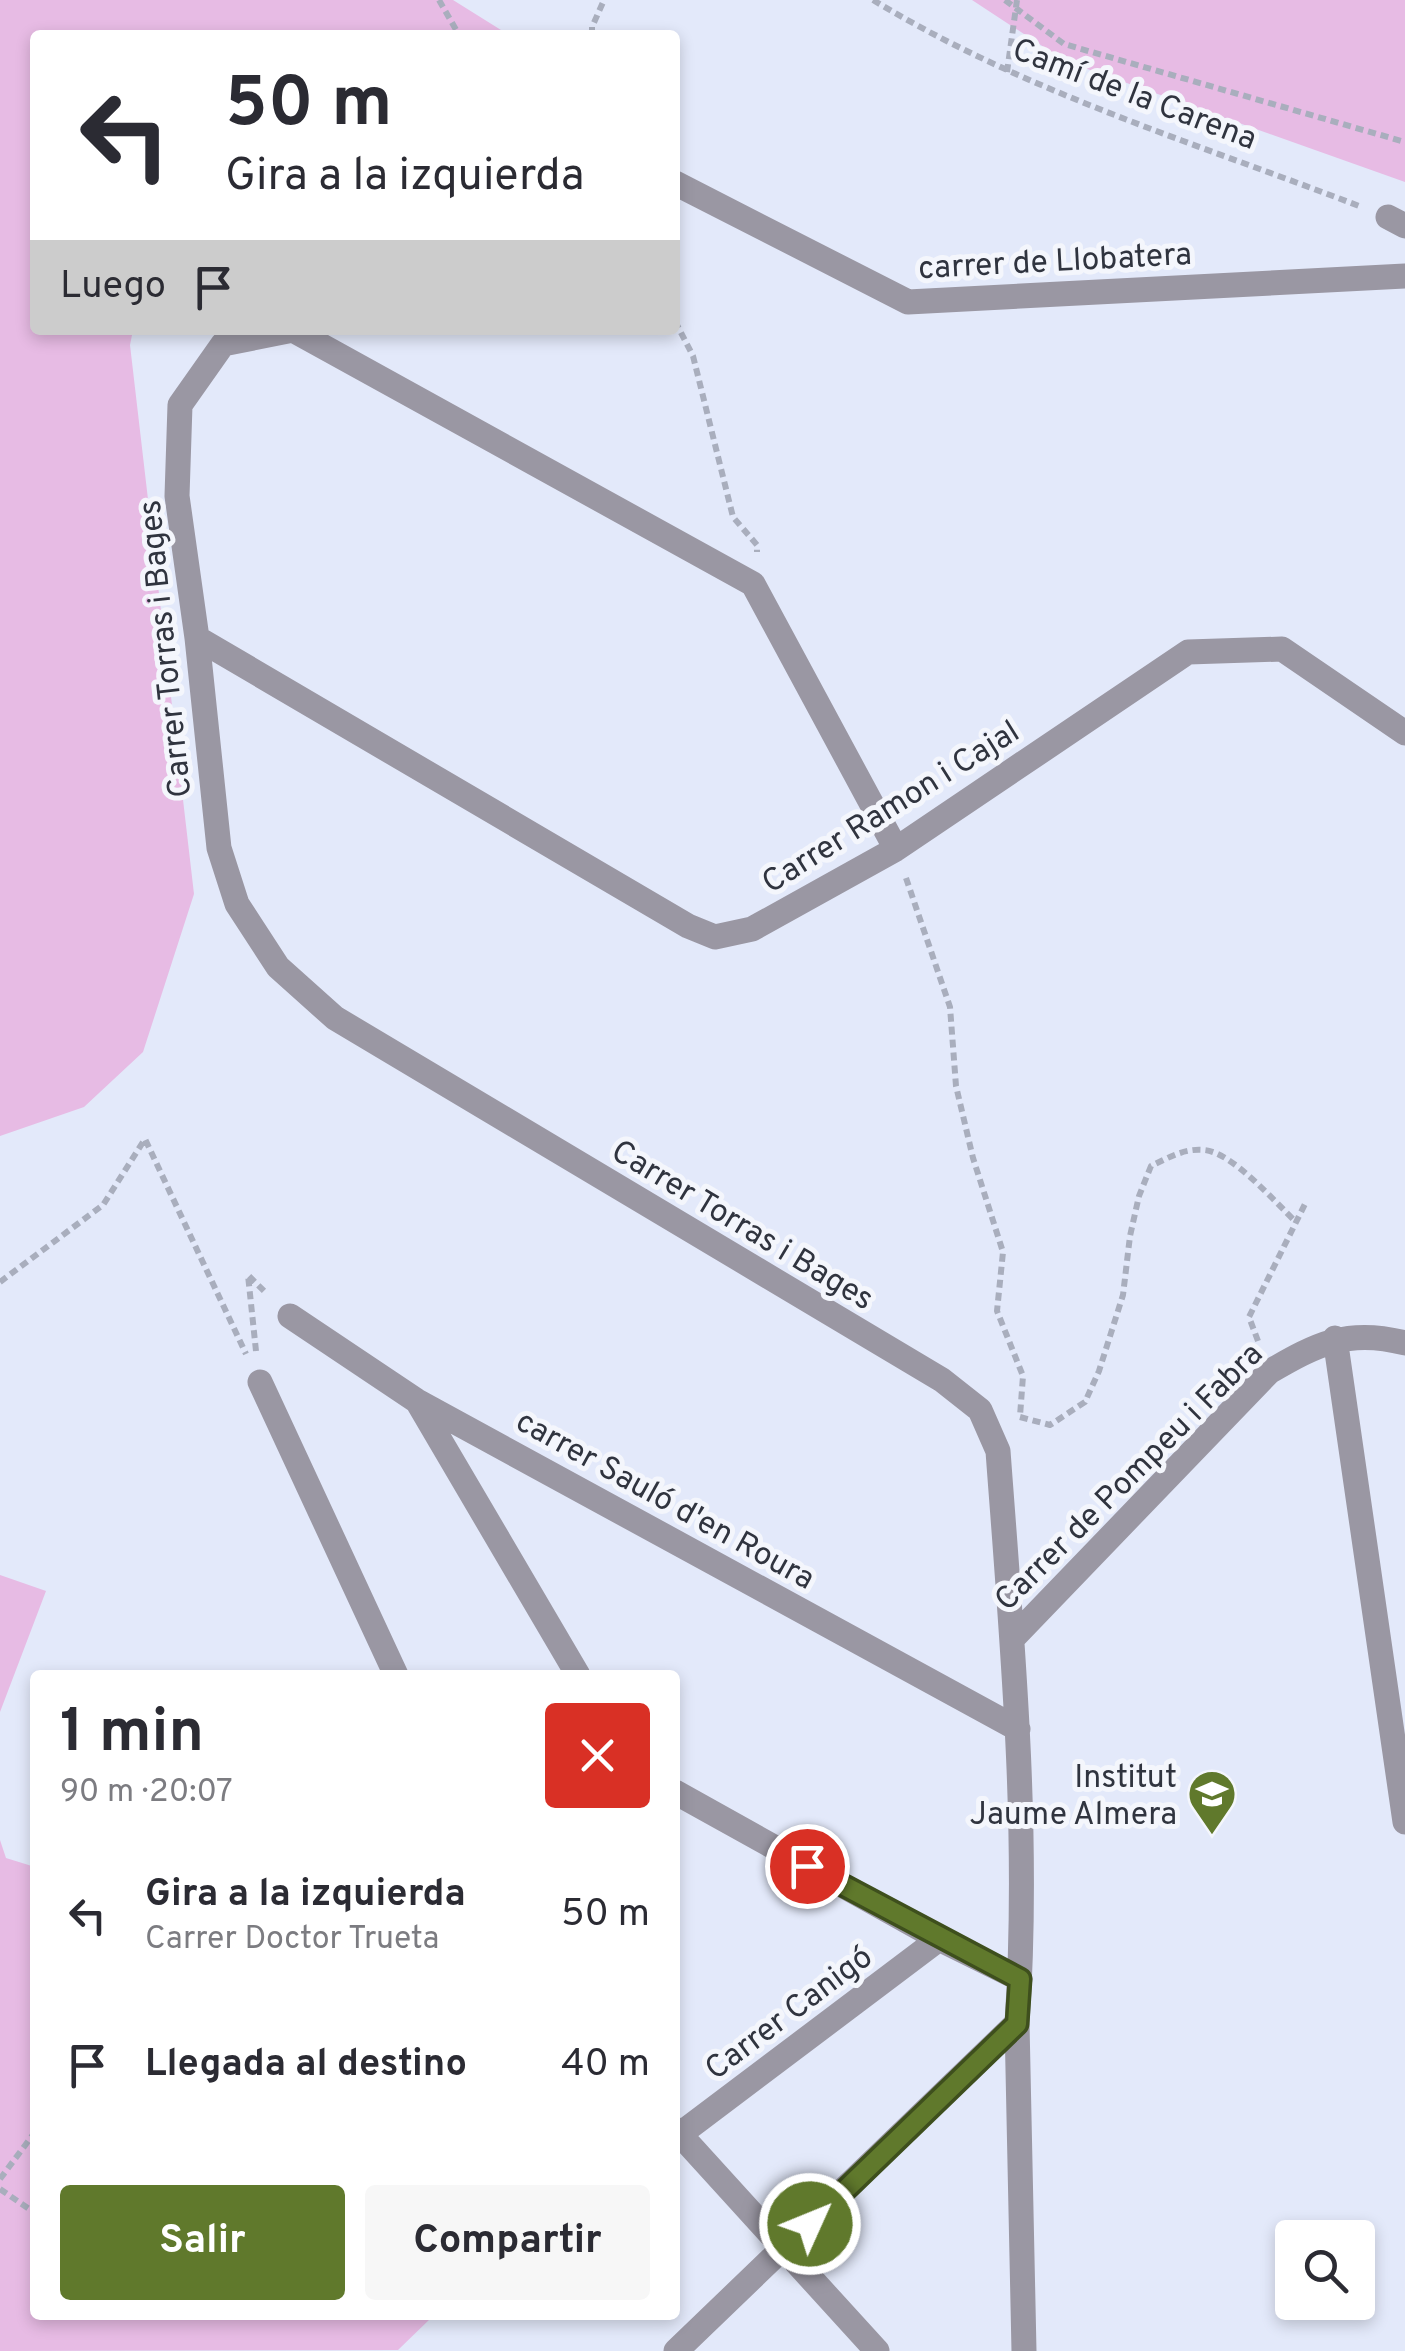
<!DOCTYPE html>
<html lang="es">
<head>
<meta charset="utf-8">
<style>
	:root { --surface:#fff; --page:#f7f7f7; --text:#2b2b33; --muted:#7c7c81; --accent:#60792c }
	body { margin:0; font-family:Overpass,sans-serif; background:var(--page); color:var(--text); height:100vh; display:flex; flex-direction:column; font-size:38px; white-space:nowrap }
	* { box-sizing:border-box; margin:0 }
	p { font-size:32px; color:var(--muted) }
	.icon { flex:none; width:55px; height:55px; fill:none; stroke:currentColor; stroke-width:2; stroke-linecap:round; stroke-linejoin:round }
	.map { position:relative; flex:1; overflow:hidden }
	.sheet { position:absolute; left:30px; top:1670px; width:650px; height:650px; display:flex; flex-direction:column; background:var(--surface); border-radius:10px; box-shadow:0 5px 15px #0003 }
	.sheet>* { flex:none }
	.hud { position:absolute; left:30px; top:30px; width:650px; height:305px; border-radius:10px; box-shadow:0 5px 15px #0003; background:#fff; color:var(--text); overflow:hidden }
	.buttons { position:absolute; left:1275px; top:2220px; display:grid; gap:20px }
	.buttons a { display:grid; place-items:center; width:100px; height:100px; border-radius:10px; background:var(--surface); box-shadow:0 5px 15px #0003; font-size:50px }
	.pin { position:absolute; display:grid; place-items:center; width:85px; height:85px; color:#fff; margin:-42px; border:5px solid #fff; border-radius:50%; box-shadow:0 2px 10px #0007 }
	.me { position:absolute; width:110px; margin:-55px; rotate:46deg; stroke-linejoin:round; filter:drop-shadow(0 0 8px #0008) }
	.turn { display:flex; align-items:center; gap:35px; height:210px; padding:0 30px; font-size:45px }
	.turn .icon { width:130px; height:130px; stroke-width:2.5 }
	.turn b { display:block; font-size:70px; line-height:85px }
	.then { display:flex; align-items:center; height:95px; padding:0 30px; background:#0003; gap:20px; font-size:38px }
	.round { display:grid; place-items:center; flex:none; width:105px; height:105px; border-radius:10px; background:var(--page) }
	.head { display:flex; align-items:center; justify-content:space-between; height:170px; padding:0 30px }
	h1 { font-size:60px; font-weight:700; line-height:75px }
	.button { display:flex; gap:20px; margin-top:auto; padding:20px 30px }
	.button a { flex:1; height:115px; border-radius:10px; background:var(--accent); color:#fff; font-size:40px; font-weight:700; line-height:115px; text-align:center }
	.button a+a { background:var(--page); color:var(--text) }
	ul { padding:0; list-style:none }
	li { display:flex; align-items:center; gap:30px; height:150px; padding:0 30px }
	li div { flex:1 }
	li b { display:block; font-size:38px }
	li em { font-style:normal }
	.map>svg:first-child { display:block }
	.green { fill:#e7bbe4 }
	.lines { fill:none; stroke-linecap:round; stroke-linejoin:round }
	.path { stroke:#a9aebd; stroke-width:6; stroke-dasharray:8 5; stroke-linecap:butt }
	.street { stroke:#9a97a3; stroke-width:25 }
	.route-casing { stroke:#3e4f1d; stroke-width:25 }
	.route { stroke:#60792c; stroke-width:18 }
	.labels { text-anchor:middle; stroke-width:10; stroke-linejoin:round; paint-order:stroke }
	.street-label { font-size:32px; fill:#30343f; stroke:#f4f6fc }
	.poi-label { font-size:32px; fill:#30343f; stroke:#f4f6fc; text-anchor:end }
</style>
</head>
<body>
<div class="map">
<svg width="1405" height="2351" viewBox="0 0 1405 2351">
	<rect width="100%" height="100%" fill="#e3e9fa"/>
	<!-- green -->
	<path class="green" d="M 0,0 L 453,0 L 509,35 L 35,35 L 35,330 L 133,330 L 130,345 L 194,894 L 143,1052 L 84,1107 L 0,1136 Z
		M 972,0 L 1405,0 L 1405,182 L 1065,61 Z
		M 0,1575 L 46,1591 L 0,1712 Z
		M 0,1840 L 6,1858 L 35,1867 L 35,2315 L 428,2315 L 430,2319 L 398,2350 L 0,2351 Z"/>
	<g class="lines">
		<!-- path -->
		<path class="path" d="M 439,0 L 459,35
			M 873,0 C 1023,91 1195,143 1359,206
			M 1005,0 L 1064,44 L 1405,142
			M 592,35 L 592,27 L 604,0
			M 1007,72 L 1017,0
			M 675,321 L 693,356 L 733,517 L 757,545 L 757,552
			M 906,878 L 950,1007 L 956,1086 L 973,1158 L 1003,1252 L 997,1311 L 1023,1376 L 1020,1416
			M 0,1282 L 103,1205 L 145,1139 L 246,1354
			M 1258,1341 L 1249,1317 L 1306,1202
			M 256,1351 L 248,1275 L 267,1294
			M 1020,1417 L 1050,1425 L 1085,1402 L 1099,1371 L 1123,1295 L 1130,1236 L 1139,1196 L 1151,1166 C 1168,1158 1184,1148 1204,1150 C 1232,1152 1275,1202 1296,1222
			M 0,2179 L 35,2132
			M 0,2189 L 35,2213"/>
		<!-- street -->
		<path class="street" d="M 675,183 L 908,302 L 1405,276
			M 1388,217 L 1405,226
			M 197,638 L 688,926 L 715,937 L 752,929 L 896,849 L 1188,652 L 1282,649 L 1405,733
			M 896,849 L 753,584 L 293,330 L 223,344 L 180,405 L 177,496 L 197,638 L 219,848 L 237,904 L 278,967 L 335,1018 L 942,1380 L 980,1410 L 998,1451 C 1012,1641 1030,1833 1017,2023 L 1024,2351
			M 290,1316 L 417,1401 L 1018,1729
			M 1335,1338 L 1405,1822
			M 260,1382 L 396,1675
			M 417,1401 L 578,1675
			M 1012,1639 L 1269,1372 C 1317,1344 1348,1328 1405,1343
			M 675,1792 L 939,1939 L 1020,1979
			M 675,2129 L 877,2351
			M 675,2138 L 939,1939
			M 676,2351 L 1017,2023"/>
	</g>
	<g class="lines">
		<!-- route casing -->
		<g class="route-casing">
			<path id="route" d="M 807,1866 L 1020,1979 L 1017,2024 L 810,2224"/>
		</g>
		<!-- route -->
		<use href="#route" class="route"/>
	</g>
	<!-- icons -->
	<defs>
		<g id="school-pin" transform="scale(2.5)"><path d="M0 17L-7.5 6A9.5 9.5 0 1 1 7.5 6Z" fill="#60792c" stroke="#f4f6fc"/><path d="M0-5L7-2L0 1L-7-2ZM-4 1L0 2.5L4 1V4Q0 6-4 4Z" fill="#fff"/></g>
	</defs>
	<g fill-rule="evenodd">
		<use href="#school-pin" x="1212" y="1794"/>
	</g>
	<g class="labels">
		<!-- street labels -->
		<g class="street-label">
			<text transform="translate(1135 93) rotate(21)" y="11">Camí de la Carena</text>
			<text transform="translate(1055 260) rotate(-3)" y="11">carrer de Llobatera</text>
			<text transform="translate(164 649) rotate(-96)" y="11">Carrer Torras i Bages</text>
			<text transform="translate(890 806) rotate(-32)" y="11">Carrer Ramon i Cajal</text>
			<text transform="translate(743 1224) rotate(31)" y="11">Carrer Torras i Bages</text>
			<text transform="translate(1128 1476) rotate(-45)" y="11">Carrer de Pompeu i Fabra</text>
			<text transform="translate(666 1499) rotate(29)" y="11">carrer Sauló d'en Roura</text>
			<text transform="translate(788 2012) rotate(-37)" y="11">Carrer Canigó</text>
		</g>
		<!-- poi labels -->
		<g class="poi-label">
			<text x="1177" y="1787">Institut<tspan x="1177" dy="37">Jaume Almera</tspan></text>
		</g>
	</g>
</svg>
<div class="buttons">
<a><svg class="icon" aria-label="search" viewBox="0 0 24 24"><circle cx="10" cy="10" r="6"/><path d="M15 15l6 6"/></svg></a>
</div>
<div class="pin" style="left:807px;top:1866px;background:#d93025"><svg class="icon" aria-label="arrive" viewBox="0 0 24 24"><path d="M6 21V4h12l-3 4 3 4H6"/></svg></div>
<svg class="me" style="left:810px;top:2224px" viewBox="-20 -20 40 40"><circle r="17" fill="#60792c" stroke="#fff" stroke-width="3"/><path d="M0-11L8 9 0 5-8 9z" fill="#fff"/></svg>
<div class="hud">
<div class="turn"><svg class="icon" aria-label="left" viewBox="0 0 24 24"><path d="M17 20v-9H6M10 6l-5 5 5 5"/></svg><div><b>50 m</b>Gira a la izquierda</div></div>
<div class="then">Luego<svg class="icon" aria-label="arrive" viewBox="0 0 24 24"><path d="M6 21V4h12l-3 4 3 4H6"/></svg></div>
</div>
<section class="sheet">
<div class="head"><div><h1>1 min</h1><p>90 m · 20:07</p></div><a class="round" style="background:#d93025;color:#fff"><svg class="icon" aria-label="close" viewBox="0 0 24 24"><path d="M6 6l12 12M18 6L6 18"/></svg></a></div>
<ul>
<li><svg class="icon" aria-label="left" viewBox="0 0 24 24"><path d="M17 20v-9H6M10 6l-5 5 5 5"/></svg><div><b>Gira a la izquierda</b><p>Carrer Doctor Trueta</p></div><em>50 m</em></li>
<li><svg class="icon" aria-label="arrive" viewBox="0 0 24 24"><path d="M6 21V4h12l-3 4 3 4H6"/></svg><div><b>Llegada al destino</b></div><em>40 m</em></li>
</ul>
<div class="button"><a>Salir</a><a>Compartir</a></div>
</section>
</div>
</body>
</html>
